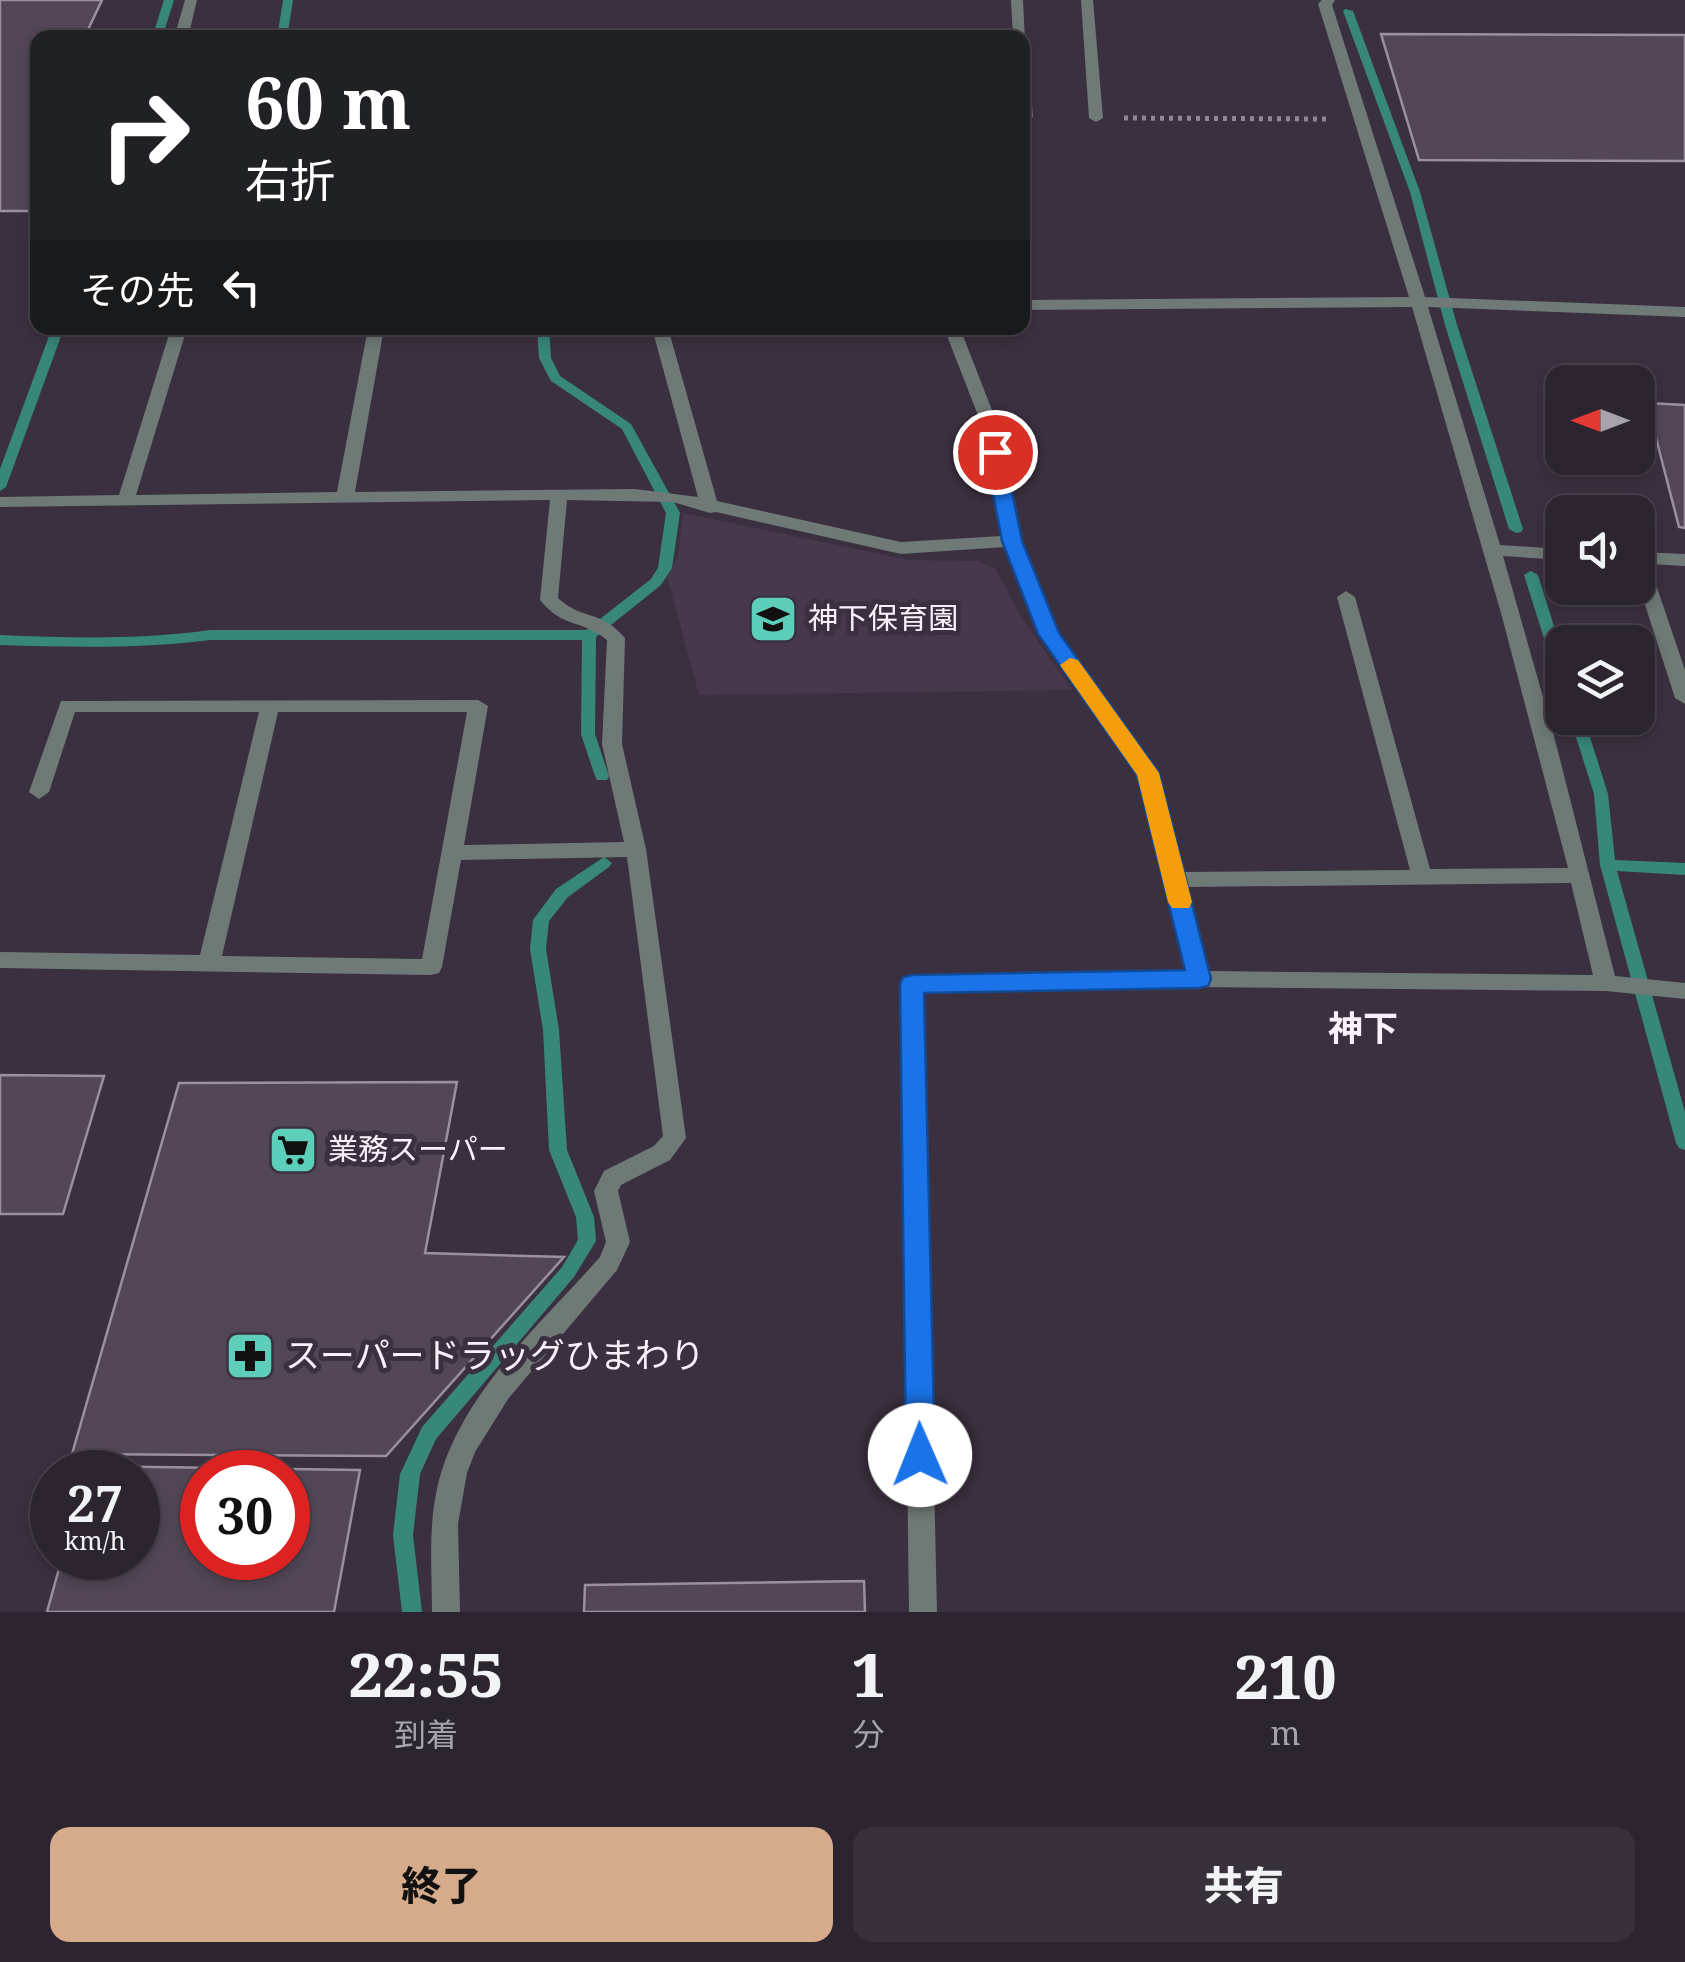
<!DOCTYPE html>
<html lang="ja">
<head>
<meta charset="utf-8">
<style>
	:root { --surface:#2c242f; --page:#38303b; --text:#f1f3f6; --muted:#a6a4aa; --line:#48414b; --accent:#d6ab8b }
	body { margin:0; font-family:"Noto Serif","Noto Sans JP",serif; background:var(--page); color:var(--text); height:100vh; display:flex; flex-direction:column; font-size:38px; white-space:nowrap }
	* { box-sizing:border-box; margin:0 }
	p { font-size:32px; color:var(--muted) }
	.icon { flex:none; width:55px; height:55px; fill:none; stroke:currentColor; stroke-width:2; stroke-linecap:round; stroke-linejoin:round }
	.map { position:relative; height:1612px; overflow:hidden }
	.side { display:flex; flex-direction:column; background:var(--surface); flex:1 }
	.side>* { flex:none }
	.guide { position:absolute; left:30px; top:30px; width:1000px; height:305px; border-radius:20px; box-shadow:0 5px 15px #0003,0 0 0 2px var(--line); background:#202124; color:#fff; overflow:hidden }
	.needle { width:65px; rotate:270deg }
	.tools { position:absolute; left:1545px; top:365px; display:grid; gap:20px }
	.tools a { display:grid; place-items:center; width:110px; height:110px; border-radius:20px; background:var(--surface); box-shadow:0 5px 15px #0003,0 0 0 2px var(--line); font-size:50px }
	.speed { position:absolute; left:30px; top:1450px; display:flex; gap:20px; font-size:50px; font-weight:700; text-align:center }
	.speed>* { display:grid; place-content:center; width:130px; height:130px; border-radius:50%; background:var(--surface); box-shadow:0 5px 15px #0003,0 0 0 2px var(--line); line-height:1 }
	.speed small { font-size:25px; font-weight:400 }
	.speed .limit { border:15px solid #d22; background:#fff; color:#111 }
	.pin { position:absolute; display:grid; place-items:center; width:85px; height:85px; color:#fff; margin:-42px; border:5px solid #fff; border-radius:50%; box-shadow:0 2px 10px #0007 }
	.me { position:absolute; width:110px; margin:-55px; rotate:359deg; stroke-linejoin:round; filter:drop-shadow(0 0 8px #0008) }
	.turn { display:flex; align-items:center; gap:35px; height:210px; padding:0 50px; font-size:45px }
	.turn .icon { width:130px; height:130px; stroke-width:2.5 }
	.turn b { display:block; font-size:70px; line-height:85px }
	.then { display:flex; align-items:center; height:95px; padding:0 50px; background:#0003; gap:20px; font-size:38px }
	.eta { display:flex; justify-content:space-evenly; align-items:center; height:170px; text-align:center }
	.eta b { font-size:60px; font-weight:800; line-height:70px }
	.action { display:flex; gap:20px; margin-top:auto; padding:20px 50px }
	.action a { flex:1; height:115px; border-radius:20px; background:var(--accent); color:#111; font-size:40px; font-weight:800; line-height:115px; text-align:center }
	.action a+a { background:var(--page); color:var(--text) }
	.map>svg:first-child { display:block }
	.built { fill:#47384d }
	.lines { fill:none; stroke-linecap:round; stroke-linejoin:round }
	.stream { fill:#388879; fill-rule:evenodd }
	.building { fill:#534757; stroke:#9b8fa0; stroke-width:2.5; fill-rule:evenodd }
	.path { stroke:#908794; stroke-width:5; stroke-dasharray:4 5; stroke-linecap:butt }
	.minor { fill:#6f7a77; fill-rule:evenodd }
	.route { fill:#1a73e8; stroke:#114b97; stroke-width:2.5 }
	.slow { fill:#f59e0b }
	.labels { text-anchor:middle; stroke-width:10; stroke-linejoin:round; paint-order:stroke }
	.poi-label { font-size:30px; fill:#f8f1fb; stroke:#3b303f; text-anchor:start }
	.quarter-label { font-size:35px; font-weight:bold; fill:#f8f1fb; stroke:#3b303f }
	.near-poi-label { font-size:35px; fill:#f8f1fb; stroke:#3b303f; text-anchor:start }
</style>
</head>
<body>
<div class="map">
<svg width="1685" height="1612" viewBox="0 0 1685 1612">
	<rect width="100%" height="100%" fill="#3b303f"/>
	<!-- built -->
	<path class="built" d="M 683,513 L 909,560 L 976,561 L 995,568 L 1020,615 L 1072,690 L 699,695 L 667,577 L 678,557 Z"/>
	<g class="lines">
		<!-- stream -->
		<path class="stream" d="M 164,0 L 174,0 L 162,38 L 152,38 Z
			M 283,0 L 293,0 L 287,38 L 277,38 Z
			M 1345,9 L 1353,11 L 1420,192 L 1457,325 L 1523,529 L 1521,532 L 1516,533 L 1509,529 L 1445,325 L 1410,192 L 1343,11 Z
			M 52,328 L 64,328 L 6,487 L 0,491 L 0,469 Z
			M 537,328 L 549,328 L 551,358 L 560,376 L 631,424 L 680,513 L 672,568 L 661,585 L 596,637 L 595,734 L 609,776 L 607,780 L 597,780 L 595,776 L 581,734 L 582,640 L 210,640 C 140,649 71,647 0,645 L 0,635 C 71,638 140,640 210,630 L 586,630 L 651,579 L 658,568 L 666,513 L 622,429 L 551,381 L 539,358 Z
			M 1531,571 L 1538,575 L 1562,652 L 1562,678 L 1555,673 L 1524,575 Z
			M 1570,718 L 1584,718 L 1608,794 L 1615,860 L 1685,863 L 1685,875 L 1617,871 L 1685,1112 L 1685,1150 L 1679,1148 L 1676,1143 L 1600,865 L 1594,794 Z
			M 604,857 L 612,863 L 609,867 L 568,897 L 549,921 L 546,949 L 559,1030 L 567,1150 L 594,1217 L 596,1241 L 574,1277 L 436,1439 L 420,1474 L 413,1535 L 422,1612 L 402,1612 L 393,1535 L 400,1474 L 403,1468 L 422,1427 L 562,1267 L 578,1240 L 576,1217 L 549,1150 L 543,1030 L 530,949 L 533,920 L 556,889 Z"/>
	</g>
	<!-- building -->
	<path class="building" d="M 0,0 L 102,0 L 85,36 L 139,35 L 38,38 L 38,211 L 0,211 Z
		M 1381,34 L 1685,35 L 1685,161 L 1419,160 Z
		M 1647,403 L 1685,405 L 1685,528 L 1679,527 Z
		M 0,1075 L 104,1076 L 63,1214 L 0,1214 Z
		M 457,1082 L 425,1253 L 564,1257 L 386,1456 L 72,1454 L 179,1083 Z
		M 87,1466 L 360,1470 L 334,1612 L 47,1612 L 62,1558 L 138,1558 L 138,1472 L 85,1472 ZM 202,1472 L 288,1472 L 288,1558 L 202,1558 Z
		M 864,1581 L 865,1612 L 584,1612 L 585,1585 Z"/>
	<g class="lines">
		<!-- path -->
		<path class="path" d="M 1124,118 L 1326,119"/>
		<!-- minor -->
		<path class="minor" d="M 185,0 L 197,0 L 188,38 L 174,38 Z
			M 1011,0 L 1023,0 L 1025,41 L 1022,38 L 1013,38 Z
			M 1081,0 L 1093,0 L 1103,118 L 1096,122 L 1089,118 Z
			M 1322,0 L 1335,0 L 1332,5 L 1425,297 L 1685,307 L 1685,317 L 1428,307 L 1500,545 L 1562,549 L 1562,560 L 1503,556 L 1554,736 L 1615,976 L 1685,983 L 1685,999 L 1606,991 L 1199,987 L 923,992 L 937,1612 L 909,1612 L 901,984 L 904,978 L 912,976 L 1186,971 L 1138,774 L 1040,634 L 1005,547 L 901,554 L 716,512 L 710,513 L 673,502 L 567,500 L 558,598 C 583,621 600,609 625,638 L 622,744 L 646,849 L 686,1138 L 670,1160 L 621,1185 L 618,1191 L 630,1242 L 617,1270 L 508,1399 L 475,1452 L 467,1473 L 458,1524 L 460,1612 L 432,1612 C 432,1571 428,1529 437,1489 C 457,1397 540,1325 600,1257 L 606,1242 L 594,1191 L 604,1171 L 654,1146 L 663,1136 L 627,857 L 461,860 L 442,967 L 439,973 L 431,975 L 0,968 L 0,952 L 200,955 L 259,712 L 75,712 L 49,792 L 39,799 L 29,792 L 61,701 L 478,700 L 488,706 L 464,845 L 624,842 L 602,744 L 607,640 C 580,618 565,630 540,600 L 550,500 L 0,507 L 0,497 L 119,495 L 171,328 L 187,328 L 136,495 L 337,492 L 368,328 L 384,328 L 355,492 L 635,489 L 698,497 L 652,328 L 668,328 L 717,501 L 901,542 L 1002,536 L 981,423 L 944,328 L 960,328 L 997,423 L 1021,541 L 1058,633 L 1158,773 L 1183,872 L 1410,870 L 1337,597 L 1346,591 L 1355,597 L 1430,869 L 1568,868 L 1501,613 L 1412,307 L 1022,310 L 1022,300 L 1409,297 L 1318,4 ZM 278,712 L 467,712 L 422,959 L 222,956 ZM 1571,883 L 1593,975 L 1208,971 L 1187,887 Z
			M 1022,66 L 1029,70 L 1033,117 L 1026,121 L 1022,120 Z
			M 1638,552 L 1685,554 L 1685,566 L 1649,564 L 1685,670 L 1685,704 L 1675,698 L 1638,583 Z"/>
	</g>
	<!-- route -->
	<path class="route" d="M 995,446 L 1004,452 L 1022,541 L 1059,633 L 1159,773 L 1211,979 L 1208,986 L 1199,988 L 924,993 L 935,1455 L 931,1464 L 920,1468 L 910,1464 L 906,1455 L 900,984 L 903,977 L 912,975 L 1185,970 L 1137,775 L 1038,634 L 1002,541 L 985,452 Z"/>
	<!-- slow -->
	<path class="slow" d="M 1070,658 L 1078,660 L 1159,773 L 1192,902 L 1189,908 L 1172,908 L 1168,902 L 1137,775 L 1060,665 Z"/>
	<!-- icons -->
	<defs>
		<g id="school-square" transform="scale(2.5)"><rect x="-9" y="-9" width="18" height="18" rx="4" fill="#5dceb9" stroke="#3b303f"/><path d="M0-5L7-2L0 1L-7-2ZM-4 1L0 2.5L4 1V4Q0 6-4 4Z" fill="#111"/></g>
		<g id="supermarket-square" transform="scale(2.5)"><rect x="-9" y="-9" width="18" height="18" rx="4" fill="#5dceb9" stroke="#3b303f"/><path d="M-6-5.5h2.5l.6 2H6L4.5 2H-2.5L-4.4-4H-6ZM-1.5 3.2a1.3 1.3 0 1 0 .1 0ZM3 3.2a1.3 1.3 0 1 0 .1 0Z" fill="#111"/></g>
		<g id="pharmacy-square" transform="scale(2.5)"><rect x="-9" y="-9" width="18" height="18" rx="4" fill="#5dceb9" stroke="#3b303f"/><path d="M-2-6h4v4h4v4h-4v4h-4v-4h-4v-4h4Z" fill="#111"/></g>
	</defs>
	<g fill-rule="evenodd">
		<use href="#school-square" x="773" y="619"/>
		<use href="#supermarket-square" x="293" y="1150"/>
		<use href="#pharmacy-square" x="250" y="1356"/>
	</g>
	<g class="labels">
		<!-- poi labels -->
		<g class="poi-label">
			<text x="808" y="629">神下保育園</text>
			<text x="328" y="1160">業務スーパー</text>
		</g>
		<!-- quarter labels -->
		<g class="quarter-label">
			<text x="1363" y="1041">神下</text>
		</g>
		<!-- near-poi labels -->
		<g class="near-poi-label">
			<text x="285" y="1368">スーパードラッグひまわり</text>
		</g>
	</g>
</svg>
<div class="tools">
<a><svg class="needle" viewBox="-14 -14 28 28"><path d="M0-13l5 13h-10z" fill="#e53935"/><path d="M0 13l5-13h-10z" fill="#a6a4aa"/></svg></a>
<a><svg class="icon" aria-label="sound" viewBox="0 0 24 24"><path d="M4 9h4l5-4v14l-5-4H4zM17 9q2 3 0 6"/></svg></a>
<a><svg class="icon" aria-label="layers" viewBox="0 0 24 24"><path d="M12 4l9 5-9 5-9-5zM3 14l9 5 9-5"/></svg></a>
</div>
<div class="speed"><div>27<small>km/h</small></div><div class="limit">30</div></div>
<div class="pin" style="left:995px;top:452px;background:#d93025"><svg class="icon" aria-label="arrive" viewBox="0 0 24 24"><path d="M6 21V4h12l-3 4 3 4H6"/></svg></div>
<svg class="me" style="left:920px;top:1455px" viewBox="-20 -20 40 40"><circle r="19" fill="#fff"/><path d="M0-13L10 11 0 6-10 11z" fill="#1a73e8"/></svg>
<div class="guide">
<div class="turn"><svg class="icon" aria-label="right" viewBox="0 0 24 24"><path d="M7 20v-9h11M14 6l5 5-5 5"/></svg><div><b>60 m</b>右折</div></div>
<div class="then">その先<svg class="icon" aria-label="left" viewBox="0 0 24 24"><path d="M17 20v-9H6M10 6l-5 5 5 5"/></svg></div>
</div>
</div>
<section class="side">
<div class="eta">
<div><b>22:55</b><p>到着</p></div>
<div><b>1</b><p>分</p></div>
<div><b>210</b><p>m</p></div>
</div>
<div class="action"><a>終了</a><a>共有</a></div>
</section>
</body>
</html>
